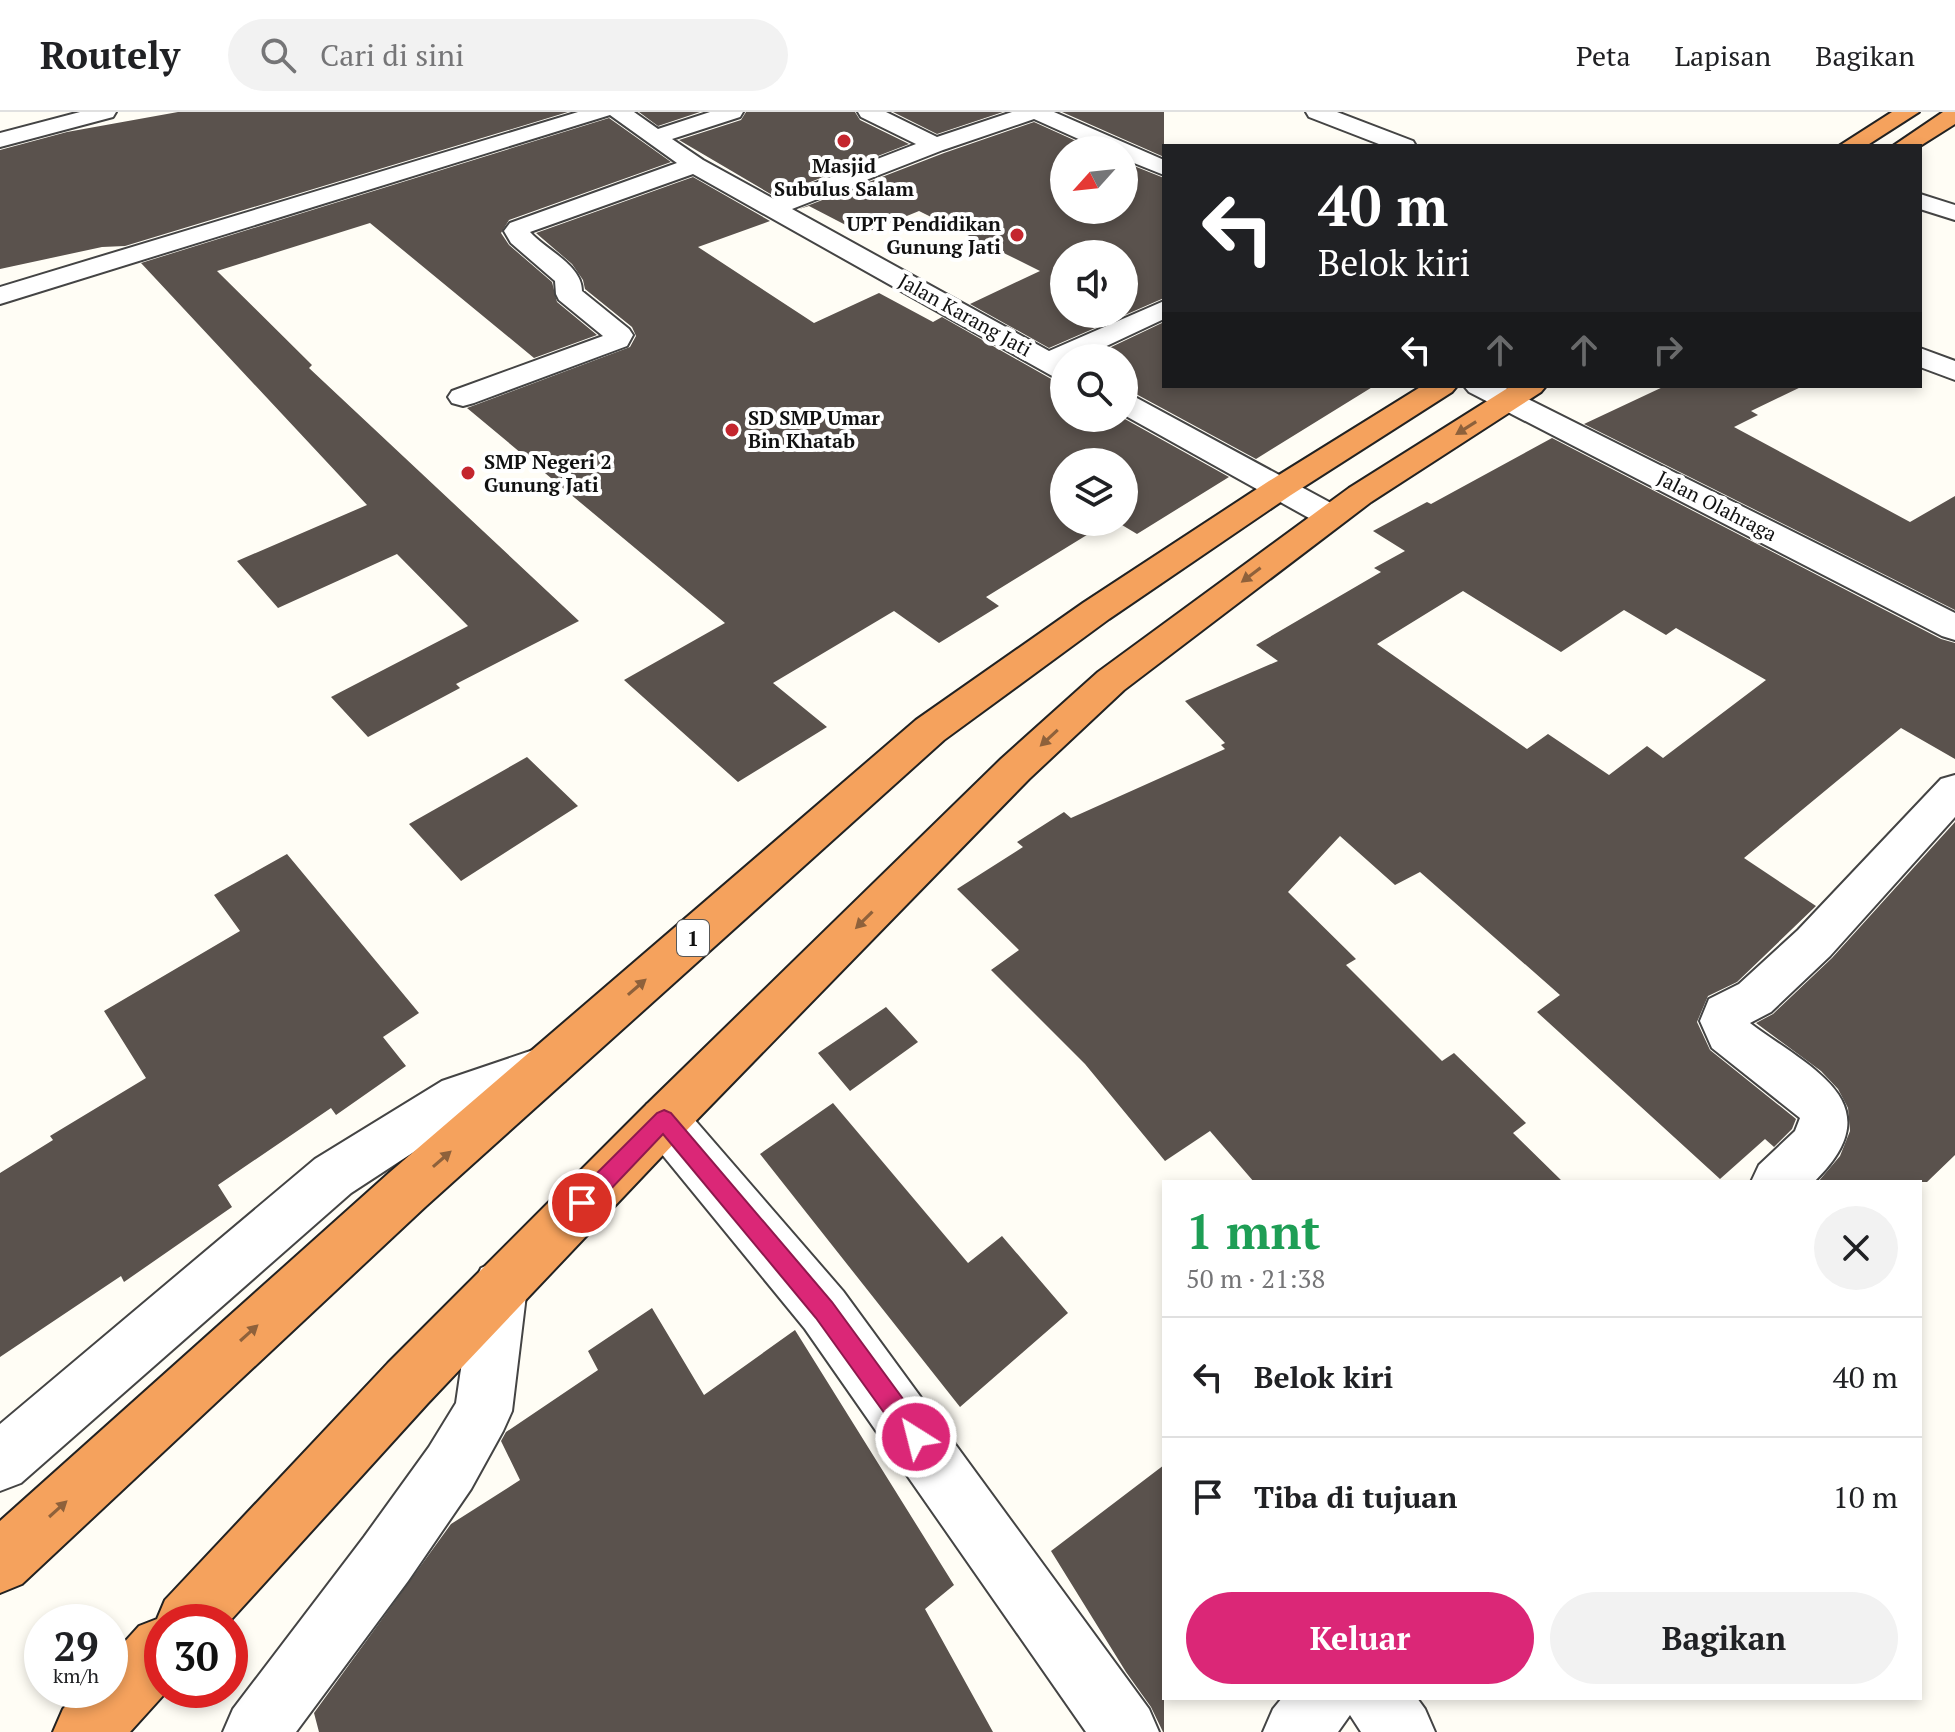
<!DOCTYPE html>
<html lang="id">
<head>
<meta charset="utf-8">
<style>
	:root { --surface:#fff; --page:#f2f2f2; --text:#202124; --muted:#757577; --line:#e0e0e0; --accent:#db2777 }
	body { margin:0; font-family:"PT Serif",serif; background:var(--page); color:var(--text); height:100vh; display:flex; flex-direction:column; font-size:30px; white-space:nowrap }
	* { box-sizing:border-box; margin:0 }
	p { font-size:26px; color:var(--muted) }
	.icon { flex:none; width:44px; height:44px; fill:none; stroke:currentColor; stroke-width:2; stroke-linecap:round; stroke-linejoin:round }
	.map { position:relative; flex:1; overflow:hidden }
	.details { position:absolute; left:1162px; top:1068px; width:760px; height:520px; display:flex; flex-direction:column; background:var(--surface); border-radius:0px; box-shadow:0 4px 12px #0003 }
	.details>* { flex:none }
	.top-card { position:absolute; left:1162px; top:32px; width:760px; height:244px; border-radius:0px; box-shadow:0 4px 12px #0003; background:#202124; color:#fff; overflow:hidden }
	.needle { width:52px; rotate:243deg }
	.tools { position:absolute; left:1050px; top:24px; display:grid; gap:16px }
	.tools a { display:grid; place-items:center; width:88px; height:88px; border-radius:50%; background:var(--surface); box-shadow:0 4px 12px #0003; font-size:40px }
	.speed { position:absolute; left:24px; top:1492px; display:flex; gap:16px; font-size:40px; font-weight:700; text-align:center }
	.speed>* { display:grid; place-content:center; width:104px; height:104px; border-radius:50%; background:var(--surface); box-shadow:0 4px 12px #0003; line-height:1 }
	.speed small { font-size:20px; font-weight:400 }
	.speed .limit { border:12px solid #d22; background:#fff; color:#111 }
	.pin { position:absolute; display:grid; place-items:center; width:68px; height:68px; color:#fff; margin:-34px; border:4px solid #fff; border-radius:50%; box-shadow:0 2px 8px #0007 }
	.me { position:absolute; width:88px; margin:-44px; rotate:324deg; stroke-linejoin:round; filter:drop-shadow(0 0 6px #0008) }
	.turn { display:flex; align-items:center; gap:28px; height:168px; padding:0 24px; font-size:36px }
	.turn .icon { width:104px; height:104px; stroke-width:2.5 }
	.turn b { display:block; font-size:56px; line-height:68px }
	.lanes { display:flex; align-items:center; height:76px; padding:0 24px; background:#0003; justify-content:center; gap:40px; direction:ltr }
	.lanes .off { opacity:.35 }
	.round { display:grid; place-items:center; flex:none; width:84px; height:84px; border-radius:42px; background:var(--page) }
	.head { display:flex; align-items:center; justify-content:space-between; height:136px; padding:0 24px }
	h1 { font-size:48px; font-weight:600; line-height:60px; color:#1e9e55 }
	.button { display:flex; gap:16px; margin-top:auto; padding:16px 24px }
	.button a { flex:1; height:92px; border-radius:48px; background:var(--accent); color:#fff; font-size:32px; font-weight:600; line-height:92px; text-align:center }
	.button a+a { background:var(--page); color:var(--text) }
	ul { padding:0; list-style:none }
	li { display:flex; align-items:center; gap:24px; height:120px; padding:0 24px; border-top:2px solid var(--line) }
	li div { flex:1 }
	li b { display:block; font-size:30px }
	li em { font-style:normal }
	header { display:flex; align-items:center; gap:48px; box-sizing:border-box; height:112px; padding:0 40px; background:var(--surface); border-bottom:2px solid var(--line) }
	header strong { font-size:38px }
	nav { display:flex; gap:44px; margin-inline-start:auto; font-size:28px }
	.search { width:560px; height:72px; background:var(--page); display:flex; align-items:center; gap:20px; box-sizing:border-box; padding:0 28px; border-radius:44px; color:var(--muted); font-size:30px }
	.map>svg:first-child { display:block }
	.building { fill:#5a524d; fill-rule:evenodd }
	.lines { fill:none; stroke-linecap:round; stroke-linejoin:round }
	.minor-casing { stroke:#444; stroke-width:4 }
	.highway-casing { stroke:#222; stroke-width:4 }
	.minor { fill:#fff; fill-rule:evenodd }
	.highway { fill:#f5a25d; fill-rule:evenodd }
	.oneway { fill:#8e613b }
	.route { fill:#db2777; stroke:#8e194d; stroke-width:2 }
	.poi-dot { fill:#c4262e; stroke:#fff; stroke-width:3 }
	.labels { text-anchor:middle; stroke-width:8; stroke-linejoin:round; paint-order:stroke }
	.far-poi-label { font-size:20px; font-weight:bold; fill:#111; stroke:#fff; text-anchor:start }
	.far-street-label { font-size:20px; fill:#111; stroke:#fff }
	.shield { fill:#fff; stroke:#585858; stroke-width:2 }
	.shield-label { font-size:22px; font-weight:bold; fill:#111 }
</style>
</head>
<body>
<header>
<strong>Routely</strong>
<div class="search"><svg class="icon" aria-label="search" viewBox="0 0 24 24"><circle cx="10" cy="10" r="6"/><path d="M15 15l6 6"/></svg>Cari di sini</div>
<nav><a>Peta</a><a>Lapisan</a><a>Bagikan</a></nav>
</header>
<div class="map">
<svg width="1955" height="1620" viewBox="0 0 1955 1620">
	<rect width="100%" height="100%" fill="#fffdf5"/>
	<!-- building -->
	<path class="building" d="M 178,0 L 568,0 L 125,134 L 102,135 L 0,157 L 0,38 L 67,20 Z
		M 639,0 L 700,0 L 658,14 Z
		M 746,0 L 855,0 L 860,8 L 909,32 L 774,84 L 679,28 L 741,8 Z
		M 893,0 L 1003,0 L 937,22 Z
		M 1062,0 L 1164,0 L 1164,45 Z
		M 609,6 L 671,50 L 509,108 L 501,121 L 509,133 L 552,170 L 557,190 L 597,223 L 534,246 L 370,111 L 217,159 L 312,253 L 309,256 L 579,509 L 456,572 L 460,576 L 368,625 L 331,585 L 468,514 L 397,442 L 278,496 L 237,449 L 367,393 L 141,151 Z
		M 1034,10 L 1096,38 L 1064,38 L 1064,98 L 1124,98 L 1124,50 L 1164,66 L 1164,186 L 1049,236 L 970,192 L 1040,159 L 919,99 L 863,122 L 809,94 L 799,97 L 944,41 ZM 1064,142 L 1124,142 L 1124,202 L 1064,202 Z
		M 693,65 L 770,109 L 698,135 L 814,211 L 879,181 L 933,210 L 942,205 L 1053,268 L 1064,271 L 1064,306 L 1123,306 L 1229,365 L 1137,422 L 1117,410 L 1124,410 L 1124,350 L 1064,350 L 1064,410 L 1108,410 L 986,485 L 999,494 L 939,531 L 894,499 L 773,571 L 827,615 L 738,670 L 624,568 L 725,511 L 467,296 L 630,235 L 636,224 L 632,215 L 585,177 L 583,168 L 572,152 L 536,121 Z
		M 1164,210 L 1164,274 L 1374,274 L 1256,347 L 1136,282 L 1124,279 L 1124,246 L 1088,246 Z
		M 1665,274 L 1803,274 L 1751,299 L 1758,303 L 1734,315 L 1910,410 L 1955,384 L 1955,498 L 1584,312 Z
		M 1552,326 L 1941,527 L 1955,531 L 1955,647 L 1901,616 L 1744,746 L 1816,794 L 1737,870 L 1708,884 L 1697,910 L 1710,938 L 1796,1007 L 1792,1017 L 1774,1035 L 1765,1027 L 1720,1067 L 1537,900 L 1560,883 L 1420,760 L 1395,773 L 1340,724 L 1288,780 L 1356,847 L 1346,853 L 1442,949 L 1454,941 L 1526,1011 L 1513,1021 L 1563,1070 L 1254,1070 L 1210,1019 L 1165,1049 L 1085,952 L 991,858 L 1019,838 L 957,777 L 1023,735 L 1017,730 L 1064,700 L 1071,706 L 1225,637 L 1221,633 L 1225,631 L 1185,589 L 1278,549 L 1256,533 L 1381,460 L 1374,456 L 1405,439 L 1373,419 L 1427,390 L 1431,392 ZM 1463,479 L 1561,540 L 1624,498 L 1666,523 L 1676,516 L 1766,568 L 1663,646 L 1647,634 L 1609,663 L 1548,622 L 1527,637 L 1377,532 Z
		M 527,645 L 578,694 L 461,769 L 409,712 Z
		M 1955,710 L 1955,1043 L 1927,1070 L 1818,1070 L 1840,1044 L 1850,1019 L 1848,996 L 1838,977 L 1821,959 L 1756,911 L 1773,902 L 1832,846 Z
		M 287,742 L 419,901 L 383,925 L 406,954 L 336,1003 L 331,996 L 218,1073 L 232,1095 L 124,1170 L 121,1164 L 0,1245 L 0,1061 L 53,1028 L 50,1024 L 146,966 L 104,899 L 240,819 L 214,783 Z
		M 886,895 L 918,930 L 850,979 L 818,941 Z
		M 833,991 L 968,1151 L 1002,1124 L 1068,1201 L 960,1295 L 760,1042 Z
		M 652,1196 L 704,1283 L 795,1218 L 954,1473 L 925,1497 L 993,1620 L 319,1620 L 314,1601 L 451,1412 L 520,1368 L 501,1329 L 506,1320 L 598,1258 L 588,1239 Z
		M 1164,1353 L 1164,1620 L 1163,1620 L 1151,1595 L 1126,1560 L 1051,1439 Z"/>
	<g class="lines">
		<!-- minor casing -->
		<g class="minor-casing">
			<path id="minor" d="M 80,0 L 116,0 L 113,5 L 0,35 L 0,21 Z
				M 578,0 L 634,0 L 658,17 L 710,0 L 743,0 L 740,5 L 672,27 L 703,48 L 774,87 L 916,32 L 861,5 L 858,0 L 886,0 L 937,25 L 1012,0 L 1054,0 L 1164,48 L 1164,63 L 1124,47 L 1124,38 L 1103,38 L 1034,7 L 943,38 L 792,97 L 1049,239 L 1164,189 L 1164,207 L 1081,246 L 1064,246 L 1064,268 L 1054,265 L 693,62 L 530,120 C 546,138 582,153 582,179 L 629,217 L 633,223 L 627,234 L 474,291 L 463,294 L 452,291 L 448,285 L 452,279 L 603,224 L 559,188 L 556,182 L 555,169 L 511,131 L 504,119 L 510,111 L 677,51 L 610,3 L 0,192 L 0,175 Z
				M 1306,0 L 1337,0 L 1413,29 L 1416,34 L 1384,34 L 1309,5 Z
				M 1920,82 L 1955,93 L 1955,108 L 1920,97 Z
				M 1920,236 L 1955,249 L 1955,268 L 1920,255 Z
				M 1464,274 L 1502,274 L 1955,501 L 1955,528 L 1942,524 L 1469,280 Z
				M 1124,282 L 1135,285 L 1342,397 L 1346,404 L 1342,411 L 1330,414 L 1318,411 L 1124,303 Z
				M 1955,663 L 1955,705 L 1830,844 L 1771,900 L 1750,911 C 1811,957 1895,991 1814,1070 L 1751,1070 L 1759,1053 L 1795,1019 L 1800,1006 L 1712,936 L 1700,909 L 1709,887 L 1739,872 L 1798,818 L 1941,667 Z
				M 548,933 L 565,939 L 572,954 L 565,969 L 475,1000 L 351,1081 L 21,1371 L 0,1379 L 0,1312 L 315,1047 L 442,969 Z
				M 664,986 L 681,992 L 843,1179 L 1149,1597 L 1159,1620 L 1086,1620 L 805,1217 L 647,1024 L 639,1008 L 647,992 Z
				M 500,1148 L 519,1156 L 527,1175 L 512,1299 L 503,1319 L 471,1377 L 408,1469 L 296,1620 L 223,1620 L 233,1597 L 364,1425 L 429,1335 L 456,1291 L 473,1175 L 481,1156 Z
				M 1282,1586 L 1417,1586 L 1425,1597 L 1435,1620 L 1361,1620 L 1350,1603 L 1338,1620 L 1263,1620 L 1273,1597 Z"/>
		</g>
		<!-- highway casing -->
		<g class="highway-casing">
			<path id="highway" d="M 1892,0 L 1919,0 L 1866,34 L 1839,34 Z
				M 1943,0 L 1955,0 L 1955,12 L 1920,34 L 1893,34 Z
				M 1422,274 L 1457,274 L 1452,280 L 1291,383 L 1109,507 L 944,628 L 425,1095 L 22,1472 L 0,1481 L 0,1409 L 389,1061 L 916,608 L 1083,491 L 1269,369 Z
				M 1511,274 L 1546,274 L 1541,280 L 1371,390 L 1124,578 L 1029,667 L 681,1024 L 428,1291 L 229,1510 L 162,1510 L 162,1578 L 168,1578 L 130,1620 L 53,1620 L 63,1597 L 80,1578 L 110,1578 L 110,1546 L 139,1514 L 157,1507 L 165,1488 L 388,1251 L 647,992 L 1001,647 L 1098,560 L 1349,376 Z"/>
		</g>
		<!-- minor -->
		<use href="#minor" class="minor"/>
		<!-- highway -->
		<use href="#highway" class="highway"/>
	</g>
	<!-- one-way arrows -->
	<defs><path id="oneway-solid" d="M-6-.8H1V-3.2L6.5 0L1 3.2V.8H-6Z" transform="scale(2)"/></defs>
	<g class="oneway">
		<use href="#oneway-solid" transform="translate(1466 316) rotate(148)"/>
		<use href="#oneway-solid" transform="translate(1251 463) rotate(143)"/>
		<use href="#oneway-solid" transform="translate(1049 626) rotate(137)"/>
		<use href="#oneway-solid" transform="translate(864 808) rotate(135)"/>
		<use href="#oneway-solid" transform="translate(637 875) rotate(-41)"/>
		<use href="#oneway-solid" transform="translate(442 1047) rotate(-41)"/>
		<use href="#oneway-solid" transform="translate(249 1221) rotate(-42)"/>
		<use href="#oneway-solid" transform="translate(58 1397) rotate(-42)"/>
	</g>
	<!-- route -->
	<path class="route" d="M 664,998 L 671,1001 L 832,1190 L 925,1317 L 928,1325 L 925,1334 L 916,1337 L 908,1334 L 816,1206 L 663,1022 L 590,1099 L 582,1102 L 574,1099 L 571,1091 L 574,1084 L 657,1001 Z"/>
	<!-- markers -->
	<g class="poi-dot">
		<circle cx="844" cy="29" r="8"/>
		<circle cx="1017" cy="123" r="8"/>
		<circle cx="732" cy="318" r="8"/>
		<circle cx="468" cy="361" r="8"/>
	</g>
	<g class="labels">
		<!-- far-poi labels -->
		<g class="far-poi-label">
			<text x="844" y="61" text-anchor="middle">Masjid<tspan x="844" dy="23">Subulus Salam</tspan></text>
			<text x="1001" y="119" text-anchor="end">UPT Pendidikan<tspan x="1001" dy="23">Gunung Jati</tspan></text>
			<text x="748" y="313">SD SMP Umar<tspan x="748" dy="23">Bin Khatab</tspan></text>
			<text x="484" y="357">SMP Negeri 2<tspan x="484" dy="23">Gunung Jati</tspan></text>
		</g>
		<!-- far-street labels -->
		<g class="far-street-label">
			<text transform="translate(965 203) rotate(29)" y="7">Jalan Karang Jati</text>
			<text transform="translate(1717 394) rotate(27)" y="7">Jalan Olahraga</text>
		</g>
		<!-- shield labels -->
		<rect class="shield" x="677" y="808" width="32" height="36" rx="6"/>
		<g class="shield-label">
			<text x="693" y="834">1</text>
		</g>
	</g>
</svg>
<div class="tools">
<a><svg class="needle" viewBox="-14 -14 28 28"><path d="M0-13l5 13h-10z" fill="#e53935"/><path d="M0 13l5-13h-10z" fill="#757577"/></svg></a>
<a><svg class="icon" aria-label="sound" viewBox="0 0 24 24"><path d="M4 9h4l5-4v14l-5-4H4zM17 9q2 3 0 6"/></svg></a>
<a><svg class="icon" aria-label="search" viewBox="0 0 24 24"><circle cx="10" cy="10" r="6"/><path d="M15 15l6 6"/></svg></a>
<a><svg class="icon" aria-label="layers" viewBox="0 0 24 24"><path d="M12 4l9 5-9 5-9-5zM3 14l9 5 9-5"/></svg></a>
</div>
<div class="speed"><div>29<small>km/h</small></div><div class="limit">30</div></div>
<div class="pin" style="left:582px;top:1091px;background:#d93025"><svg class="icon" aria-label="arrive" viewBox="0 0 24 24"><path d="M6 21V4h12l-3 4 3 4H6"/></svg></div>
<svg class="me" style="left:916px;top:1325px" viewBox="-20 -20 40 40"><circle r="17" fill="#db2777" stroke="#fff" stroke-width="3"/><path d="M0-11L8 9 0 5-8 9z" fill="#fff"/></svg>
<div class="top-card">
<div class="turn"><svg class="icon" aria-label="left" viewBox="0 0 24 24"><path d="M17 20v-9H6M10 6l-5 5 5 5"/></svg><div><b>40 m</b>Belok kiri</div></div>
<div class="lanes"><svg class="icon" aria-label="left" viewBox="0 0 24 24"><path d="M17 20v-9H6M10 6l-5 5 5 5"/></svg><svg class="icon off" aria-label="ahead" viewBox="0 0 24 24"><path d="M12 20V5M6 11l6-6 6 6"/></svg><svg class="icon off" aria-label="ahead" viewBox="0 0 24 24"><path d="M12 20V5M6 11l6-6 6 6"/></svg><svg class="icon off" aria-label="right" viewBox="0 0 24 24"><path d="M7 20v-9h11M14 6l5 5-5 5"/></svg></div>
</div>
<section class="details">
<div class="head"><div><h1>1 mnt</h1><p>50 m · 21:38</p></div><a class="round"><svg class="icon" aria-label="close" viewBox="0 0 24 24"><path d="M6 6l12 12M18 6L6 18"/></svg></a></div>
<ul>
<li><svg class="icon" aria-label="left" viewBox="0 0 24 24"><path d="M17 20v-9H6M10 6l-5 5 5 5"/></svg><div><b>Belok kiri</b></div><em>40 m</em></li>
<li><svg class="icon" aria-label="arrive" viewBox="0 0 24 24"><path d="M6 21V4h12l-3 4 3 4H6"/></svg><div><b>Tiba di tujuan</b></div><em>10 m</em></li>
</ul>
<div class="button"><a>Keluar</a><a>Bagikan</a></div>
</section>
</div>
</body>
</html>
